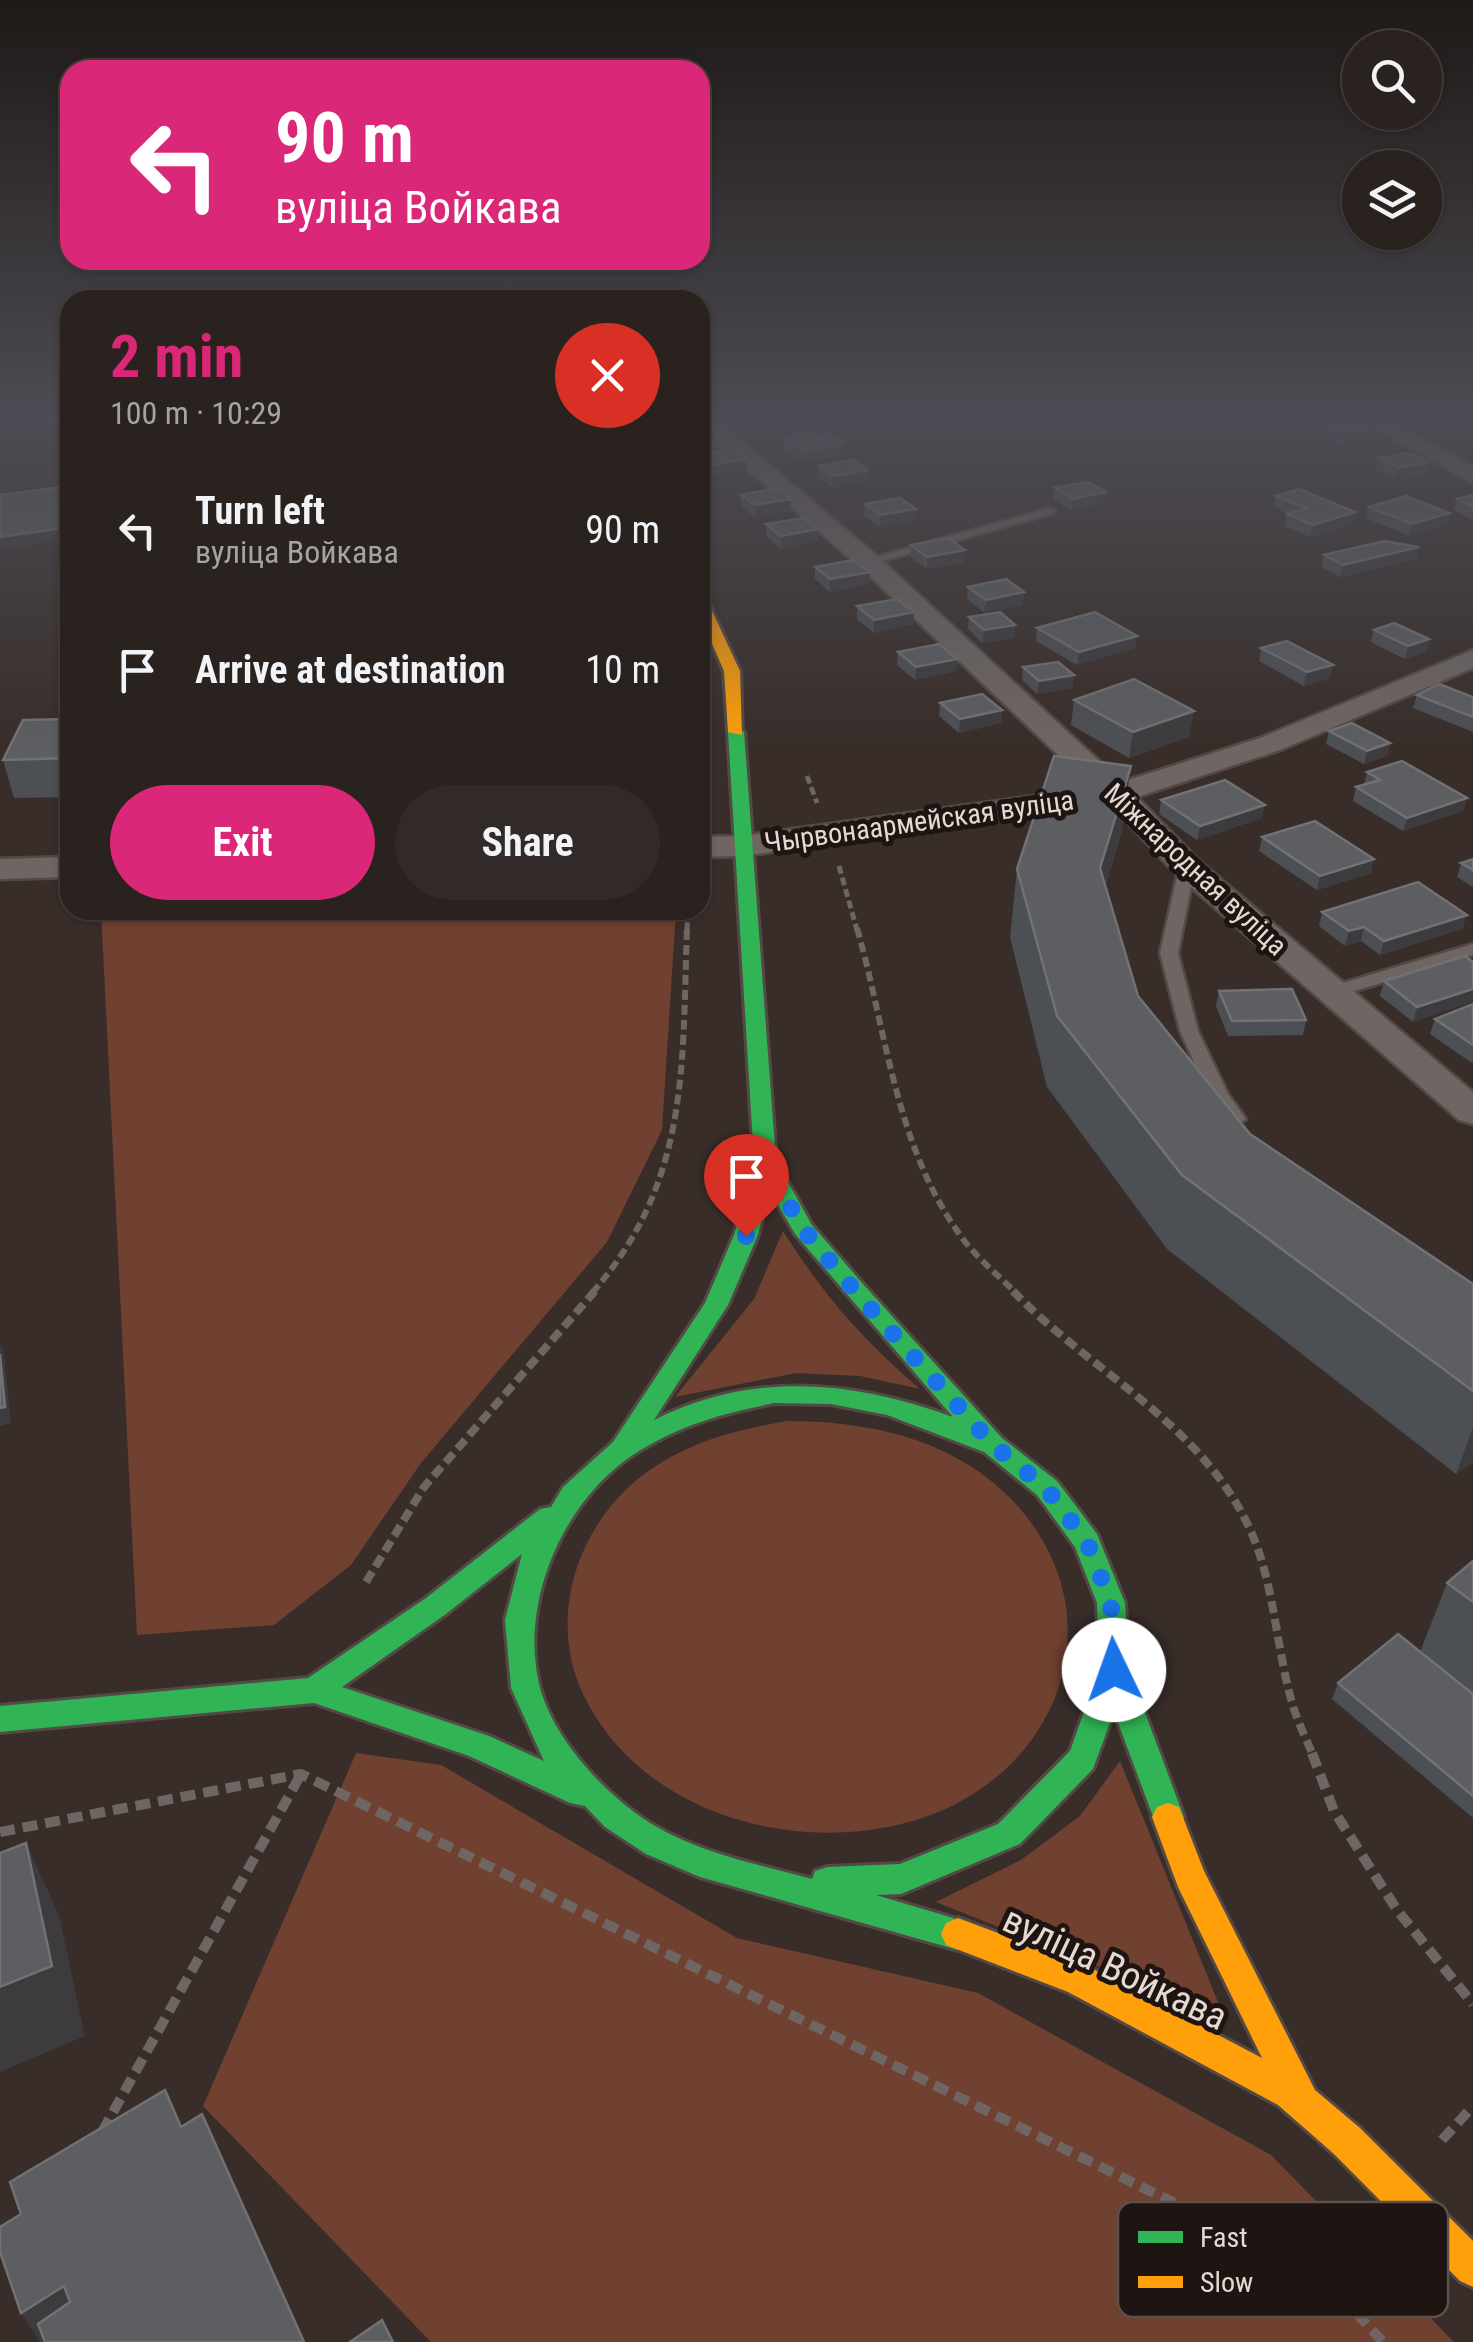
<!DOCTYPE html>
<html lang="en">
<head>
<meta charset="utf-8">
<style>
	:root { --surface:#2a221f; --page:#322a28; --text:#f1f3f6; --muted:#a5a4a4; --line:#463f3d; --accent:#db2777 }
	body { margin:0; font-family:"Roboto Condensed",sans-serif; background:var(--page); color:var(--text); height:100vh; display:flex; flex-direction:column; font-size:38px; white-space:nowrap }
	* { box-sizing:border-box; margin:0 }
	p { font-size:32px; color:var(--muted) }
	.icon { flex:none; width:55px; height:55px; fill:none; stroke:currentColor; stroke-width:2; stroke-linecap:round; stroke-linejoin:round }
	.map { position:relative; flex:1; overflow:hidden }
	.drawer { position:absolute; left:60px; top:290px; width:650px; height:630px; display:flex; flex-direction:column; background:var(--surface); border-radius:30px; box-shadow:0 2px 8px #0004,0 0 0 2px var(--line) }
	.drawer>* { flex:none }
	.top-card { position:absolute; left:60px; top:60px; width:650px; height:210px; border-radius:30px; box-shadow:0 2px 8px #0004,0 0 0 2px var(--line); background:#db2777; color:#fff; overflow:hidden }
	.fabs { position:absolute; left:1342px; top:30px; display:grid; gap:20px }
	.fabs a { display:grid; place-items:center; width:100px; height:100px; border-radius:50%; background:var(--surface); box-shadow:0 2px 8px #0004,0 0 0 2px var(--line); font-size:50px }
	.pin { position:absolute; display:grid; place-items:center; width:85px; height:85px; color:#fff; margin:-102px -42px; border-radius:50% 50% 50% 0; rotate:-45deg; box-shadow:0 0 10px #0007 }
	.pin .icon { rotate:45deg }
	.me { position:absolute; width:110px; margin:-55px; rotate:357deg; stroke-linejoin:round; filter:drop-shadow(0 0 8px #0008) }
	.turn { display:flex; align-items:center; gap:35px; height:210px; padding:0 50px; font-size:45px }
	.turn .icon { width:130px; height:130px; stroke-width:2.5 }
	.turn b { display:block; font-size:70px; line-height:85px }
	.round { display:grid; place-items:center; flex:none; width:105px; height:105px; border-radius:52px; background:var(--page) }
	.head { display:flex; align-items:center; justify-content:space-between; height:170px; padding:0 50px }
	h1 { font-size:60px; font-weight:700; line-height:75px; color:var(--accent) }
	.primary-button { display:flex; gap:20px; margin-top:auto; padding:20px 50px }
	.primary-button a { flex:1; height:115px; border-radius:60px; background:var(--accent); color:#fff; font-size:40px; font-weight:700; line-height:115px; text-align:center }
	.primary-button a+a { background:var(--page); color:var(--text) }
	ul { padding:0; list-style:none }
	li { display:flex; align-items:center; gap:30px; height:140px; padding:0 50px }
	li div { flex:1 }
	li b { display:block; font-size:38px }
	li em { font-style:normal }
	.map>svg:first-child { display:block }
	.green { fill:#704131 }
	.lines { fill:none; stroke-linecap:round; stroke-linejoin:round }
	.lane-casing { stroke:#534945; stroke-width:5 }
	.street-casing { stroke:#534945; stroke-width:5 }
	.fast-casing { stroke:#534945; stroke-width:6 }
	.slow-casing { stroke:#534945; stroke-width:6 }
	.path-far3 { stroke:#6f6663; stroke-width:5; stroke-dasharray:8 4; stroke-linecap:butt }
	.path-far2 { stroke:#6f6663; stroke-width:6; stroke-dasharray:10 5; stroke-linecap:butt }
	.path-far1 { stroke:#6f6663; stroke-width:8; stroke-dasharray:12 6; stroke-linecap:butt }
	.path { stroke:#6f6663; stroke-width:10; stroke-dasharray:15 8; stroke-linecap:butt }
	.lane { fill:#6f6663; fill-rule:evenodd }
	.street { fill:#6f6663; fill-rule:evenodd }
	.fast { fill:#30b455; fill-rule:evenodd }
	.slow { fill:#ff9f0a; fill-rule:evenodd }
	.wall { fill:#4c4f54 }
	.shaded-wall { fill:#3d3b3d }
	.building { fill:#5c5e61; stroke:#727173; stroke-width:2.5 }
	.route { stroke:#1a73e8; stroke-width:18; stroke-dasharray:0 32.4 }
	.labels { text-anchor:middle; stroke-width:10; stroke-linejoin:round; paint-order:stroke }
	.far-street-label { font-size:28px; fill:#e6d9d4; stroke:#1e1512 }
	.near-street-label { font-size:38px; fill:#e6d9d4; stroke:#1e1512 }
	.key { fill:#1e1512; stroke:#5a504c; stroke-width:2.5 }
	.key-label { font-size:28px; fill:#e6d9d4 }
</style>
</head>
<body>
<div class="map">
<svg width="1473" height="2342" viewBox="0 0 1473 2342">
	<rect width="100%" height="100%" fill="#382d29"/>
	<!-- green -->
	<path class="green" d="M 101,910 L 676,910 L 662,1130 L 607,1242 L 421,1463 L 351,1565 L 274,1625 L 137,1635 Z
		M 783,1231 C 825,1297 861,1338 920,1389 L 860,1376 L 796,1373 L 675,1397 L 754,1299 Z
		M 787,1421 C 865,1421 946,1437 1005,1493 C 1125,1609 1062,1780 909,1822 C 790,1855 639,1812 583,1694 C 544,1611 583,1510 659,1464 C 699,1439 742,1429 787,1421 Z
		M 356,1753 L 441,1765 L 737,1938 L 978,1993 L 1271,2155 L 1454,2342 L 431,2342 L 203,2106 Z
		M 1120,1761 L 1224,2017 L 936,1902 L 1021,1860 L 1080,1816 Z"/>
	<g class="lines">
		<!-- lane casing -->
		<g class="lane-casing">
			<path id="lane" d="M 1050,508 L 1056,511 L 1054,513 L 868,565 L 862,561 Z
				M 1187,862 L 1195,867 L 1178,953 L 1198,1031 L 1228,1094 L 1246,1119 L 1236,1125 L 1229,1123 L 1209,1095 L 1180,1031 L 1160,953 L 1179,867 Z
				M 1473,944 L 1473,955 L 1335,997 L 1329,998 L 1320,993 L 1323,989 Z"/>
		</g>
		<!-- street casing -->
		<g class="street-casing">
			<path id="street" d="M 700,419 L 715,419 L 877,556 L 1122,782 L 1260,738 L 1473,650 L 1473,668 L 1280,750 L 1137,797 L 1198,860 L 1473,1092 L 1473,1124 L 1459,1120 L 1176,874 L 1110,804 L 742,856 L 700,857 L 700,837 L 742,836 L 1093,788 L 859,566 L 700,428 Z
				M 1359,419 L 1385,419 L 1473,467 L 1473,483 Z
				M 70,857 L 70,877 L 0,879 L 0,859 Z"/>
		</g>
		<!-- fast casing -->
		<g class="fast-casing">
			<path id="fast" d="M 736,727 L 744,732 L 776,1161 L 812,1225 L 863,1284 L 1002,1438 L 1057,1481 L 1097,1534 L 1125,1603 L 1129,1670 L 1184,1817 L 1179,1827 L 1168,1831 L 1157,1827 L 1114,1712 L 1093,1769 L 1020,1844 L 901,1894 L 876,1895 L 970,1923 L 975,1934 L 970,1945 L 958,1950 L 700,1877 L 646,1854 L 605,1827 L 585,1806 L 570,1803 L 469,1756 L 314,1703 L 0,1732 L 0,1706 L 308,1678 L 426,1598 L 540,1509 L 551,1507 L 563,1487 L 613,1442 L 705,1303 L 734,1235 L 754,1161 L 728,732 ZM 769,1189 L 795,1234 L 953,1417 C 853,1380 751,1371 654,1420 L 728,1305 L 758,1235 ZM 774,1403 L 831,1404 L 887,1415 L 984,1452 L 1037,1495 L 1075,1547 L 1097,1603 L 1099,1670 L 1070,1751 L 998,1824 L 900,1864 L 827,1867 L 815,1871 L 812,1879 C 750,1862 681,1850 629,1808 C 592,1779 553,1734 540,1688 C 518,1602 564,1497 639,1451 C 685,1423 722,1414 774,1403 ZM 522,1554 L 505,1620 L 511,1688 L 544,1761 L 489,1736 L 342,1687 L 446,1614 Z"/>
		</g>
		<!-- slow casing -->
		<g class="slow-casing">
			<path id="slow" d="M 700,596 L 707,600 L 740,671 L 742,735 L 728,732 L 724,671 L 700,616 Z
				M 1168,1803 L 1179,1807 L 1204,1871 L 1315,2090 L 1360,2128 L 1473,2241 L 1473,2287 L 1460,2281 L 1334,2154 L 1278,2105 L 1068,1992 L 946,1945 L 941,1934 L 946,1923 L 958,1918 L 1091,1968 L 1262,2058 L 1178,1887 L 1152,1817 L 1157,1807 Z"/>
		</g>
		<!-- path-far3 -->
		<path class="path-far3" d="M 807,776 L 817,803
			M 839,866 L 857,930
			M 687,930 L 688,910"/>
		<!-- path-far2 -->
		<path class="path-far2" d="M 857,928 C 886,1029 895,1143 958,1232 C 973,1255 997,1274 1016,1293
			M 592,1293 C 690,1181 682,1067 687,928"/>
		<!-- path-far1 -->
		<path class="path-far1" d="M 1013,1291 C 1088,1369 1196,1421 1246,1521 C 1275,1578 1275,1646 1293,1706 C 1298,1722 1306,1739 1313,1755
			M 366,1582 L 424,1487 L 595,1291"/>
		<!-- path -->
		<path class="path" d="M 1312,1753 L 1334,1811 L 1397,1910 L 1473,2004
			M 0,1832 L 301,1774 L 1321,2275 L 1383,2342
			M 102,2132 L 300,1776
			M 1442,2140 L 1473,2106
			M 1321,2275 L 1347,2246"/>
		<!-- lane -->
		<use href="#lane" class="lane"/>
		<!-- street -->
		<use href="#street" class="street"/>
		<!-- fast -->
		<use href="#fast" class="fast"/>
		<!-- slow -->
		<use href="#slow" class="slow"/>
	</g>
	<!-- wall -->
	<path class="wall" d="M 743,419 L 788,419 L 788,425 L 755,430 Z
		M 1415,419 L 1457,419 L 1429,425 Z
		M 700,423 L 713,430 L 713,441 L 711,442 L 716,445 L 716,452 L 746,470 L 711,476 L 700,468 Z
		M 1322,424 L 1370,428 L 1368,438 L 1338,444 L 1320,434 Z
		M 820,437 L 844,443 L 844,454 L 804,462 L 784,449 L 784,438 Z
		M 1378,458 L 1429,462 L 1427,474 L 1396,479 L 1376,470 Z
		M 819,466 L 868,470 L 867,481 L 832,487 L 818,477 Z
		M 1055,488 L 1104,504 L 1071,510 L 1053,499 Z
		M 741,495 L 791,511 L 755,517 L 741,506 Z
		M 1473,495 L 1473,520 L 1454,510 L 1457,499 Z
		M 1276,496 L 1353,524 L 1310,537 L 1284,526 L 1287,514 L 1288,514 L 1274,507 Z
		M 865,504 L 916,521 L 880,527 L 864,516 Z
		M 1369,507 L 1447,524 L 1409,536 L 1366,518 Z
		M 766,524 L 818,541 L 780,548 L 766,536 Z
		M 911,545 L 965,550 L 964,562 L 927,569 L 910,557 Z
		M 1419,547 L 1416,559 L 1340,577 L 1322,567 L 1324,555 Z
		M 815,567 L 869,584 L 830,592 L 815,579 Z
		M 968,587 L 1023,605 L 984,612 L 967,599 Z
		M 857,606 L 913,624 L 874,633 L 857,619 Z
		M 969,617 L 1015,625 L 1014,638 L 982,643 L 968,629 Z
		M 1037,628 L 1137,636 L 1135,648 L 1077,665 L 1036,641 Z
		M 1374,630 L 1426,652 L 1405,659 L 1371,642 Z
		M 1261,648 L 1333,665 L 1330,678 L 1304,686 L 1259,661 Z
		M 898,652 L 957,659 L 956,671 L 915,680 L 897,665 Z
		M 1023,667 L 1074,675 L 1072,688 L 1037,694 L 1022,680 Z
		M 1417,695 L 1473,697 L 1473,732 L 1413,708 Z
		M 1074,700 L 1189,737 L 1129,758 L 1071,725 Z
		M 940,703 L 1002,710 L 1001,723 L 959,733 L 939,716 Z
		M 70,719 L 70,797 L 14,798 L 3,760 Z
		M 1329,731 L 1390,743 L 1387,756 L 1364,764 L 1326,744 Z
		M 1367,772 L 1467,798 L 1463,811 L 1403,831 L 1353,801 L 1356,787 L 1364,785 Z
		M 1161,800 L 1262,818 L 1197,840 L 1159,814 Z
		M 1122,831 L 1106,885 L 1138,996 L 1250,1134 L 1473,1284 L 1473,1462 L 1456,1474 L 1167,1249 L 1047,1087 L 1010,937 L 1017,869 Z
		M 1262,837 L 1371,873 L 1317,890 L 1259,851 Z
		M 1473,859 L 1473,887 L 1457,877 L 1461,863 Z
		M 1322,912 L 1467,915 L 1462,929 L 1380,955 L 1361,941 L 1345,946 L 1319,926 Z
		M 1473,962 L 1413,1022 L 1380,996 L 1384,981 Z
		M 1219,991 L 1306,1020 L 1303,1035 L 1228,1036 L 1216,1006 Z
		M 1473,1004 L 1473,1062 L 1472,1063 L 1430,1034 L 1435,1019 Z
		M 1473,1561 L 1473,1818 L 1332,1699 L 1338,1683 L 1420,1652 L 1447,1583 Z"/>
	<!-- shaded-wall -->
	<path class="shaded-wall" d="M 755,419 L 788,419 L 788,425 L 755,430 Z
		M 1430,419 L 1457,419 L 1429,425 Z
		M 1370,428 L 1368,438 L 1338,444 L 1340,433 Z
		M 713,430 L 713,441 L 700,444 L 700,433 Z
		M 844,443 L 844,454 L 804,462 L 805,451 Z
		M 716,445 L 716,456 L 700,456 L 700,448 Z
		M 746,459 L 746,470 L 711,476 L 710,465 Z
		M 1429,462 L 1427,474 L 1396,479 L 1398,468 Z
		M 868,470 L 867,481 L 832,487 L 833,476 Z
		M 1106,492 L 1104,504 L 1071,510 L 1072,499 Z
		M 791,499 L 791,511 L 755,517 L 755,505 Z
		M 916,509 L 916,521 L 880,527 L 880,515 Z
		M 1355,512 L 1353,524 L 1310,537 L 1313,525 Z
		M 1449,513 L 1447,524 L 1409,536 L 1412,524 Z
		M 70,527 L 70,539 L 0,549 L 0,537 Z
		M 818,529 L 818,541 L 780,548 L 781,536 Z
		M 1419,547 L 1416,559 L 1340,577 L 1343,565 Z
		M 965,550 L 964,562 L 927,569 L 927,557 Z
		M 870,572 L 869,584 L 830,592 L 830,579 Z
		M 1024,592 L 1023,605 L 984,612 L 986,600 Z
		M 914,612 L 913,624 L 874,633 L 874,620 Z
		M 1015,625 L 1014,638 L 982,643 L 984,630 Z
		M 1137,636 L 1135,648 L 1077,665 L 1079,652 Z
		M 1429,639 L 1426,652 L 1405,659 L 1408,646 Z
		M 957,659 L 956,671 L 915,680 L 916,667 Z
		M 1333,665 L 1330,678 L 1304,686 L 1307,672 Z
		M 1074,675 L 1072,688 L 1037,694 L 1039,681 Z
		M 1002,710 L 1001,723 L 959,733 L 960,719 Z
		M 1194,711 L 1189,737 L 1129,758 L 1133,732 Z
		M 1390,743 L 1387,756 L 1364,764 L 1367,751 Z
		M 1131,766 L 1122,831 L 1091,935 L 1100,868 Z
		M 1467,798 L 1463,811 L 1403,831 L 1407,818 Z
		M 1265,805 L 1262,818 L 1197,840 L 1200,826 Z
		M 1374,859 L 1371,873 L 1317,890 L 1320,876 Z
		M 1467,915 L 1462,929 L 1380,955 L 1384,941 Z
		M 1364,927 L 1361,941 L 1345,946 L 1349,931 Z
		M 1473,989 L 1473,1002 L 1413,1022 L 1417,1007 Z
		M 0,1343 L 4,1354 L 11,1423 L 0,1426 Z
		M 1473,1428 L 1473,1462 L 1456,1474 Z
		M 26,1843 L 59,1915 L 85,2036 L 0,2072 L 0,1987 Z
		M 64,2286 L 98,2342 L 40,2342 L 21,2313 Z"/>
	<!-- building -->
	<path class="building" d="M 1347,419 L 1353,419 L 1370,428 L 1340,433 L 1322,424 Z
		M 700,423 L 702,423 L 713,430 L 700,433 Z
		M 813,433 L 820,437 L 832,435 L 844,443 L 805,451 L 784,438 Z
		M 700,434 L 716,445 L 700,448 Z
		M 733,449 L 746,459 L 710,465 L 700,456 L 700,455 Z
		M 1409,453 L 1429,462 L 1398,468 L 1378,458 Z
		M 853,460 L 868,470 L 833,476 L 819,466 Z
		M 1088,482 L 1106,492 L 1072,499 L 1055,488 Z
		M 70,486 L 70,527 L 0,537 L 0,495 Z
		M 777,488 L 791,499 L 755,505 L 741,495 Z
		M 1299,489 L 1355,512 L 1313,525 L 1287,514 L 1306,508 L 1276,496 Z
		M 1473,495 L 1473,507 L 1457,499 Z
		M 1406,496 L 1449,513 L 1412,524 L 1369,507 Z
		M 900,498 L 916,509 L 880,515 L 865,504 Z
		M 803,518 L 818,529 L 781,536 L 766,524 Z
		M 948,538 L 965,550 L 927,557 L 911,545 Z
		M 1384,541 L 1419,547 L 1343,565 L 1324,555 Z
		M 853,560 L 870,572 L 830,579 L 815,567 Z
		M 1006,579 L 1024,592 L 986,600 L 968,587 Z
		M 897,599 L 914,612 L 874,620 L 857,606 Z
		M 1000,612 L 1015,625 L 984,630 L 969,617 Z
		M 1095,612 L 1137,636 L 1079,652 L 1037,628 Z
		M 1394,623 L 1429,639 L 1408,646 L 1374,630 Z
		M 1287,641 L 1333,665 L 1307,672 L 1261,648 Z
		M 939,644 L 957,659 L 916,667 L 898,652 Z
		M 1058,662 L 1074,675 L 1039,681 L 1023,667 Z
		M 1134,679 L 1194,711 L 1133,732 L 1074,700 Z
		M 1439,684 L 1473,697 L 1473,717 L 1417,695 Z
		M 982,694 L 1002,710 L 960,719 L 940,703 Z
		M 70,719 L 70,758 L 3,760 L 23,720 Z
		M 1352,723 L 1390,743 L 1367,751 L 1329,731 Z
		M 1054,756 L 1131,766 L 1100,868 L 1138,996 L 1250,1134 L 1473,1284 L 1473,1391 L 1182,1175 L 1057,1016 L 1017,869 Z
		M 1402,761 L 1467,798 L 1407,818 L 1356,787 L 1380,780 L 1367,772 Z
		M 1225,780 L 1265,805 L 1200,826 L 1161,800 Z
		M 1315,821 L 1374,859 L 1320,876 L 1262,837 Z
		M 1473,859 L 1473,870 L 1461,863 Z
		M 1418,882 L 1467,915 L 1384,941 L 1364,927 L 1349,931 L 1322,912 Z
		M 1465,956 L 1473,962 L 1473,989 L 1417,1007 L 1384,981 Z
		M 1292,989 L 1306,1020 L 1232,1021 L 1219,991 Z
		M 1473,1004 L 1473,1045 L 1435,1019 Z
		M 0,1354 L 5,1407 L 0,1408 Z
		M 1473,1561 L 1473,1602 L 1447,1583 Z
		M 1398,1634 L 1473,1694 L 1473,1796 L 1338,1683 Z
		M 26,1843 L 52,1966 L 0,1987 L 0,1853 Z
		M 165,2090 L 181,2127 L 202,2114 L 304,2342 L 45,2342 L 38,2324 L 70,2302 L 64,2286 L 21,2313 L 0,2252 L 0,2227 L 21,2214 L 10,2182 Z
		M 382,2320 L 393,2342 L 350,2342 Z"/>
	<!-- sky -->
	<linearGradient id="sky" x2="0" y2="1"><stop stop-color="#1f1917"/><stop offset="0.56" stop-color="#4d4c54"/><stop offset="1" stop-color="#4d4c54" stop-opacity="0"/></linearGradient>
	<rect width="1473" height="747" fill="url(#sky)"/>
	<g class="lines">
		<!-- route -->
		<path class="route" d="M 746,1236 L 765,1162 L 803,1229 L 854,1290 L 993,1445 L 1046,1488 L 1087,1542 L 1111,1603 L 1114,1670"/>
	</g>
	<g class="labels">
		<!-- far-street labels -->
		<g class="far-street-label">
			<text transform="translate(919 821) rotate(-8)" y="10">Чырвонаармейская вуліца</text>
			<text transform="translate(1196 869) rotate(43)" y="10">Міжнародная вуліца</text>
		</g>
		<!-- near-street labels -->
		<g class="near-street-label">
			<text transform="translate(1115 1968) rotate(25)" y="13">вуліца Войкава</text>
		</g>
	</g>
	<!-- legend -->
	<rect x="1118" y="2202" width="330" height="115" rx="15" class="key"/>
	<rect x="1138" y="2231" width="45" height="12" fill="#30b455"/>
	<rect x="1138" y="2276" width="45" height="12" fill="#ff9f0a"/>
	<g class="key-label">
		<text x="1200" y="2247">Fast</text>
		<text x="1200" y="2292">Slow</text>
	</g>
</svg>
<div class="fabs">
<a><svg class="icon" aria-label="search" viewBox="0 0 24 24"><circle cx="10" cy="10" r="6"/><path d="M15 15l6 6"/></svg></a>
<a><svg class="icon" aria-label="layers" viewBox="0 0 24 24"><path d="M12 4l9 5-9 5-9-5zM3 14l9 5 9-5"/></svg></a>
</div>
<div class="pin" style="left:746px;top:1236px;background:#d93025"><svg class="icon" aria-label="arrive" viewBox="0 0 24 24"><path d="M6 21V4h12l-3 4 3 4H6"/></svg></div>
<svg class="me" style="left:1114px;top:1670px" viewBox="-20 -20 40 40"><circle r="19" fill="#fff"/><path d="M0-13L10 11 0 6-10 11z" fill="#1a73e8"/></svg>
<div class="top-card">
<div class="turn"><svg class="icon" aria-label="left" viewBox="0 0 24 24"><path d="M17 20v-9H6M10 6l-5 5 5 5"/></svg><div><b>90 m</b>вуліца Войкава</div></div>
</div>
<section class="drawer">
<div class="head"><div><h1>2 min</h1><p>100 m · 10:29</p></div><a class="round" style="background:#d93025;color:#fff"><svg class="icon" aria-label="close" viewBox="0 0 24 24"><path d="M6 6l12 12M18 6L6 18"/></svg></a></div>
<ul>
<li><svg class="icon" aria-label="left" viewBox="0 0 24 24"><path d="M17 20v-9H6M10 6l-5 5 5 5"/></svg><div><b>Turn left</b><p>вуліца Войкава</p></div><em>90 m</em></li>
<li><svg class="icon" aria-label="arrive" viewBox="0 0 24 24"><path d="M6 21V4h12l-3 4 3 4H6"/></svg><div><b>Arrive at destination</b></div><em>10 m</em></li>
</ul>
<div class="primary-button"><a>Exit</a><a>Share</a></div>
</section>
</div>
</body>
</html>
